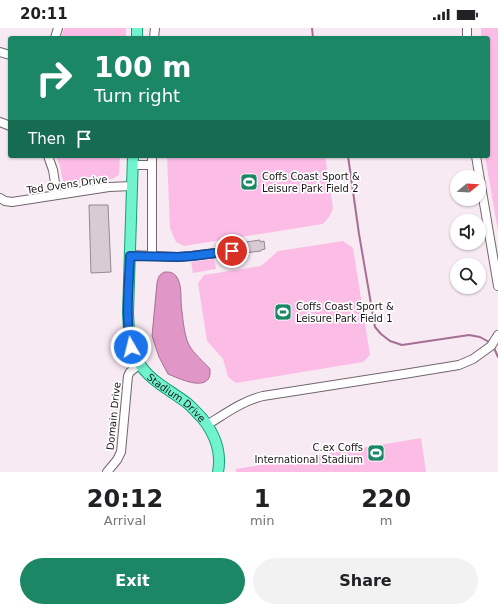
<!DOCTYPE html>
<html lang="en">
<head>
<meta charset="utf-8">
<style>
	:root { --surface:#fff; --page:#f2f2f2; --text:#202124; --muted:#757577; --accent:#1c8765 }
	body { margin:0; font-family:"DejaVu Sans",sans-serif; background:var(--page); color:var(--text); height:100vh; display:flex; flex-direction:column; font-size:15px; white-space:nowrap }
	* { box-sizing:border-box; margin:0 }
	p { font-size:13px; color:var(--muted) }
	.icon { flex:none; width:22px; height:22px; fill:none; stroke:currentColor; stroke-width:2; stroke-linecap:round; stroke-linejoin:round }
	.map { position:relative; height:444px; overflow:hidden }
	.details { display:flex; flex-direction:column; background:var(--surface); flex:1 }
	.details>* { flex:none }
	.hud { position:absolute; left:8px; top:8px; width:482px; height:122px; border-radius:4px; box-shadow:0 1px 3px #0004; background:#1c8765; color:#fff; overflow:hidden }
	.needle { width:26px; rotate:72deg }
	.controls { position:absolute; left:450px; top:142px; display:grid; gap:8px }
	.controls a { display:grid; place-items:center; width:36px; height:36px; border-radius:50%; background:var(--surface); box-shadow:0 1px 3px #0004; font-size:20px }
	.pin { position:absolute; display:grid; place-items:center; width:34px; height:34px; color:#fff; margin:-17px; border:2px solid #fff; border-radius:50%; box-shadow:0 1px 4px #0007 }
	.me { position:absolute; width:44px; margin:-22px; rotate:352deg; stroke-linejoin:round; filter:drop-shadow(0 0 3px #0008) }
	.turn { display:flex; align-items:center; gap:14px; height:84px; padding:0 20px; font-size:18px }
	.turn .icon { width:52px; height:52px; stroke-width:2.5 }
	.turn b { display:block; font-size:28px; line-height:34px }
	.then { display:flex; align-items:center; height:38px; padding:0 20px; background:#0003; gap:8px; font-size:15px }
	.eta { display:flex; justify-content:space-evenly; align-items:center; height:68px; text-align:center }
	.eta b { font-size:24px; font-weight:800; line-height:28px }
	.button { display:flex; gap:8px; margin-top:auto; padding:8px 20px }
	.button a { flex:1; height:46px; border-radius:24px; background:var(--accent); color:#fff; font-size:16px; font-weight:800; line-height:46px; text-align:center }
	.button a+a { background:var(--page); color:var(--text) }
	.status { display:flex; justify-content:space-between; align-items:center; height:28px; padding:0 20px; background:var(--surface); direction:ltr }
	.status svg { height:11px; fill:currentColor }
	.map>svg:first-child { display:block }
	.green { fill:#fbbce6 }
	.water { fill:#e196c8; stroke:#a56f93 }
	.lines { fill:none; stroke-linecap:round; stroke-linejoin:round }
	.stream { stroke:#a56f93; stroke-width:2 }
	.building { fill:#d9cbd4; stroke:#958890 }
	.minor-casing { stroke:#72666e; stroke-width:10 }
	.major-casing { stroke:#14a07a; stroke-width:12 }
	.minor { stroke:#fff; stroke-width:8 }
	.major { stroke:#70f3ce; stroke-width:10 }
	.route-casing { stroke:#114b97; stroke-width:10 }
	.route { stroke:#1a73e8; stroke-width:7 }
	.labels { text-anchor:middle; stroke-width:3.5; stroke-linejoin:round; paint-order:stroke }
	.poi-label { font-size:10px; fill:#1a1518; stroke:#fff; text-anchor:start }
	.street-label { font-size:10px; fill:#1a1518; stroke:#fff }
</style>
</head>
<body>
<div class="status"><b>20:11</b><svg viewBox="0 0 49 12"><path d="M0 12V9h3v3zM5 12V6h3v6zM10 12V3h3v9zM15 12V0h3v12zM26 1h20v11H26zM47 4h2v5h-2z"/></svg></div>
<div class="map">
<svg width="498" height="444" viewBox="0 0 498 444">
	<rect width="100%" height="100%" fill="#f8eaf3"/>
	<!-- green -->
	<path class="green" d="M 64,0 L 126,0 L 126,10 L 61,10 Z
		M 481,0 L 498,0 L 498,203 L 485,128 L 488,128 L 488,10 L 481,10 Z
		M 56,128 L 120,128 L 119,147 L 112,151 L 67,157 L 63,154 L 60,138 Z
		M 167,128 L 325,128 L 333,180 L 329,189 L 323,196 L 184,218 L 176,214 L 170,200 Z
		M 343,213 L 353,220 L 370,327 L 363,334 L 236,355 L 228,349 L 223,331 L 207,313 L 198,255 L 204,247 L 261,238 L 278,223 Z
		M 214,231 L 216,241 L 193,245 L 191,234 Z
		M 421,410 L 426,444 L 236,444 L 236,441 Z"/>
	<!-- water -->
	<path class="water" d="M 165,244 C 169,244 173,244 176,248 C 183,256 180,274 182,284 C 183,293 185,310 189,317 C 194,326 203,333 210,341 C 210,343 210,345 210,347 C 206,364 178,350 168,346 L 159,329 L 152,308 L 157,255 C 158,250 159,246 165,244 Z"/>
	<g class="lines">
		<!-- stream -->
		<path class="stream" d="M 312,0 L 313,10
			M 348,128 L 359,206 L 375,299 L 381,306 L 390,313 L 402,317 L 469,307 L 480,309 L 489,314
			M 494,320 L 498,329"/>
	</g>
	<!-- building -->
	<path class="building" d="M 89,177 L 108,177 L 111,244 L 91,245 Z
		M 260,212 L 260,214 L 264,213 L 265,221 L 261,222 L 261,223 L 236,226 L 237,225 L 237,221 L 240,221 L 239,215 Z"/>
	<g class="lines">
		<!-- minor casing -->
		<g class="minor-casing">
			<path id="minor" d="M 55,10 L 58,0
				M 154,10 L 155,0
				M 467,10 L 467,0
				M 0,24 L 10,27
				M 0,94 L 10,98
				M 48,128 L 53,142 L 57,167
				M 152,128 L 152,228
				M 476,128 L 498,258
				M 133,137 L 152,137
				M 0,170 L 5,173 L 12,174 L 109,159 L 132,158
				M 130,227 L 178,229 L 191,228 L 232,223
				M 207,397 C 225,386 242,373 263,368 L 404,346 L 459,337 L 473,331 L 491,318 L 498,307
				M 107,444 L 117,432 L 121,424 L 128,348 L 130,344 L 140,336"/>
		</g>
		<!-- major casing -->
		<g class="major-casing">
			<g id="major">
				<path d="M 137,10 L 137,0"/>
				<path id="s1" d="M 133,128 L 128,285 C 129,302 129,318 138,333 C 148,352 170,362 187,375 C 192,379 197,385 202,390 C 215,406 222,423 218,444"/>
			</g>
		</g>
		<!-- minor -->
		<use href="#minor" class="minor"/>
		<!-- major -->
		<use href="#major" class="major"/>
	</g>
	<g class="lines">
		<!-- route casing -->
		<g class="route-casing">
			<path id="route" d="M 131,319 C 125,289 129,258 130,228 L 178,229 L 192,228 L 232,223"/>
		</g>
		<!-- route -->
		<use href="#route" class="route"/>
	</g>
	<!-- icons -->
	<defs>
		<g id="stadium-square" transform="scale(0.9)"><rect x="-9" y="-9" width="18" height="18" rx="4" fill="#1c8765" stroke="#fff"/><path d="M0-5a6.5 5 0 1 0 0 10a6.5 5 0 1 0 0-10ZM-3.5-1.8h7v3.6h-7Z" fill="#fff"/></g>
	</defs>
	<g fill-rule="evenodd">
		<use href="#stadium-square" x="249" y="154"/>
		<use href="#stadium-square" x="283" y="284"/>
		<use href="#stadium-square" x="376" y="425"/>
	</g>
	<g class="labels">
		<!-- poi labels -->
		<g class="poi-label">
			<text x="262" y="152">Coffs Coast Sport &amp;<tspan x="262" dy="12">Leisure Park Field 2</tspan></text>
			<text x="296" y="282">Coffs Coast Sport &amp;<tspan x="296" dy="12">Leisure Park Field 1</tspan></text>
			<text x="363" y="423" text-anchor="end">C.ex Coffs<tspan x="363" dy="12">International Stadium</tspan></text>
		</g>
		<!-- street labels -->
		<g class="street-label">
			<text transform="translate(67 156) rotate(-8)" y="4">Ted Ovens Drive</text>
			<text dy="4" stroke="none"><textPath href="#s1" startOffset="260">Stadium Drive</textPath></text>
			<text transform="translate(113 388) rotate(-84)" y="4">Domain Drive</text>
		</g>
	</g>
</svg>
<div class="controls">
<a><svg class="needle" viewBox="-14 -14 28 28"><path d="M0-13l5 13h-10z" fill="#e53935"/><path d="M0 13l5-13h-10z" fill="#757577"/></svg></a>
<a><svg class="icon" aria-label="sound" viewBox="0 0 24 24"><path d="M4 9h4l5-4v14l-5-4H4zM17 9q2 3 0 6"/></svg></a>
<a><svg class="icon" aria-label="search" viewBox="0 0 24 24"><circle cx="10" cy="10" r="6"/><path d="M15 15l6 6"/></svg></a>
</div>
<div class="pin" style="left:232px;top:223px;background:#d93025"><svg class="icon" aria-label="arrive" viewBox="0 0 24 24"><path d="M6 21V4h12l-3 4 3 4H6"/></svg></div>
<svg class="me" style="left:131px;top:319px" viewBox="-20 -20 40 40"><circle r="17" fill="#1a73e8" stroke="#fff" stroke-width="3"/><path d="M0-11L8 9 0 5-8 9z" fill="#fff"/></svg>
<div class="hud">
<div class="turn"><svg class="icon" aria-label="right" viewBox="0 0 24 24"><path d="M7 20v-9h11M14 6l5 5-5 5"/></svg><div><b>100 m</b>Turn right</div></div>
<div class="then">Then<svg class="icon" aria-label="arrive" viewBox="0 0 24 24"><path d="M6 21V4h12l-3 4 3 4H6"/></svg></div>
</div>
</div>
<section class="details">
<div class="eta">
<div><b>20:12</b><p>Arrival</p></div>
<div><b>1</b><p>min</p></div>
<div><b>220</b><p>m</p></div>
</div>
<div class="button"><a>Exit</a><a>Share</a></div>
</section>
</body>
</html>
